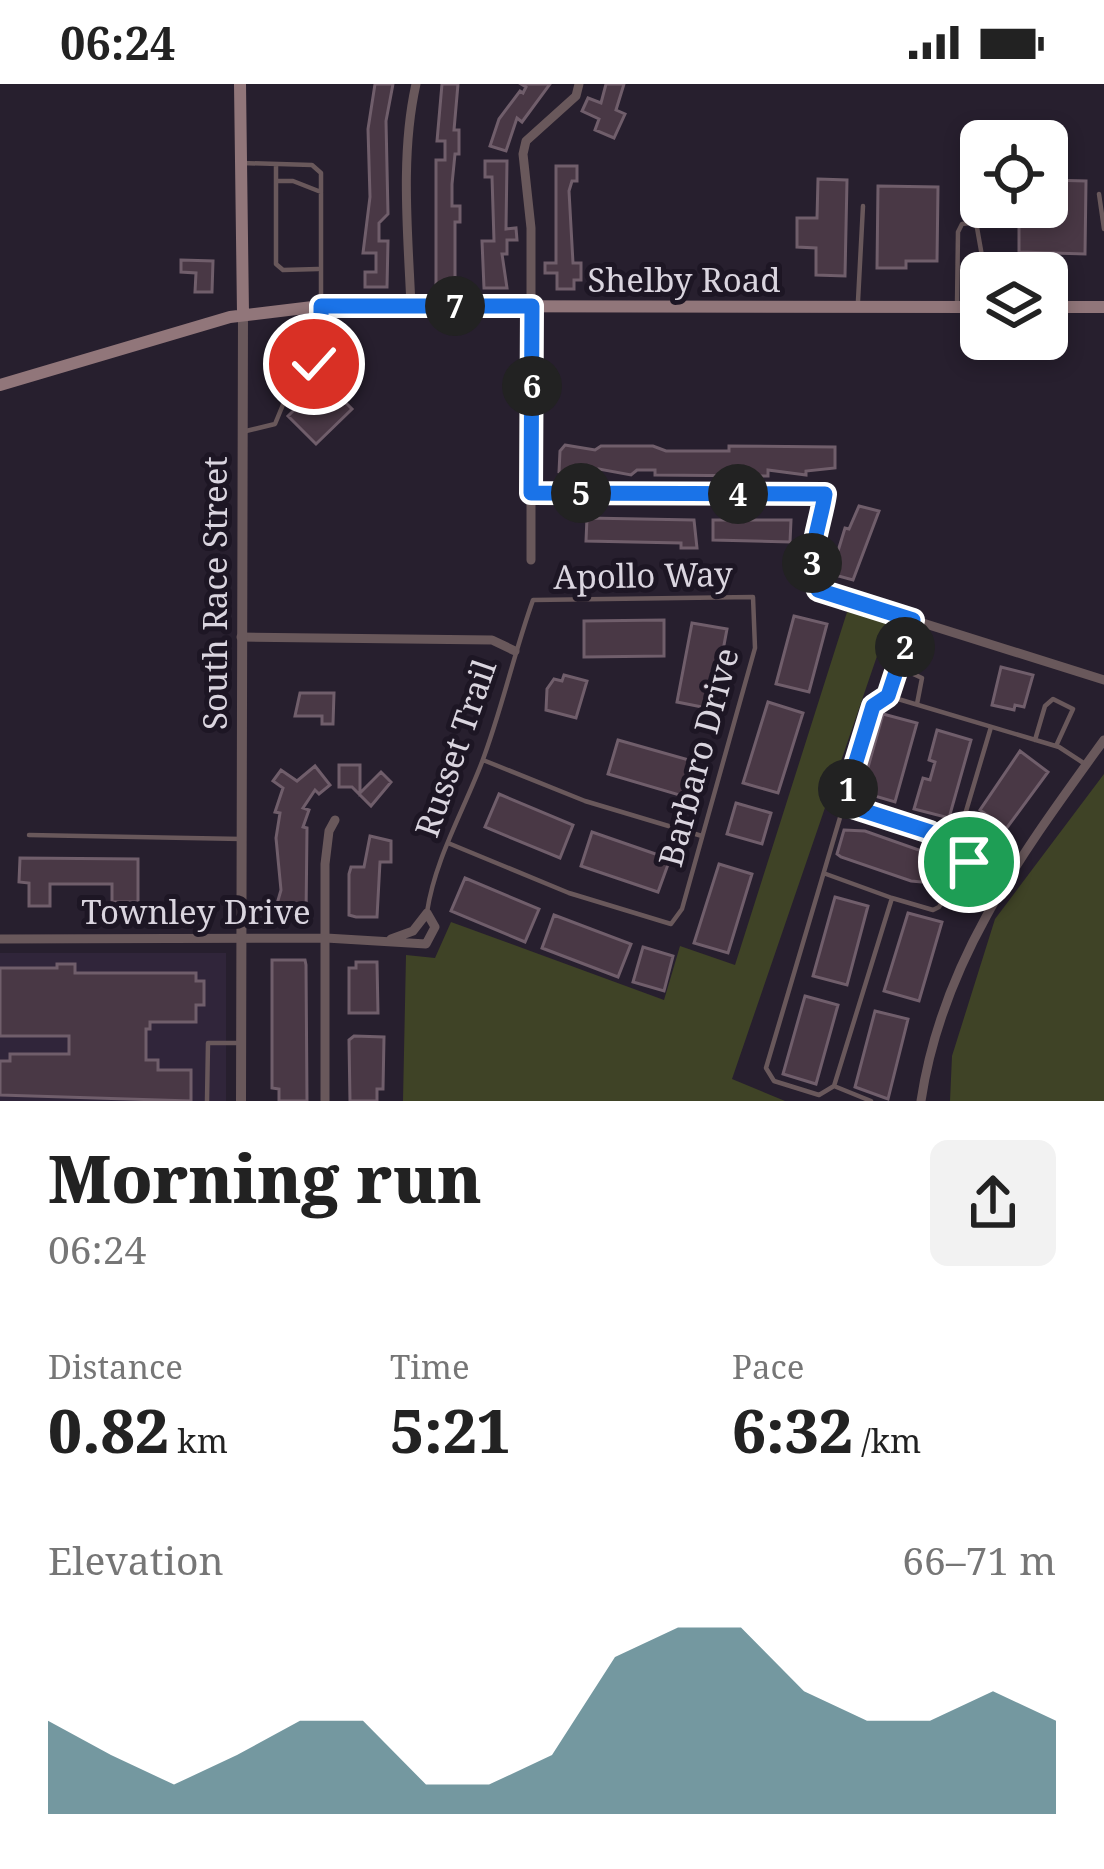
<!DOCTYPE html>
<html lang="en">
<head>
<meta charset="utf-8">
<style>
	:root { --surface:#fff; --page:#f2f2f2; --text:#222; --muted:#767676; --accent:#3a6d79 }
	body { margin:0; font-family:"Noto Serif",serif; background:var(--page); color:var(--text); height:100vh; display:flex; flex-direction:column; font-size:45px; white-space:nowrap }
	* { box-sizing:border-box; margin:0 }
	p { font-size:39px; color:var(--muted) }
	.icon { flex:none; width:66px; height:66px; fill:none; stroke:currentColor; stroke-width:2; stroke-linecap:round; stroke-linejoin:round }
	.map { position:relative; height:1017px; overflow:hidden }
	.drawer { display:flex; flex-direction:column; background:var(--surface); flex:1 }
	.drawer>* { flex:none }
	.tools { position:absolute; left:960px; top:36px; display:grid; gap:24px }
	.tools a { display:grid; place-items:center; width:108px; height:108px; border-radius:18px; background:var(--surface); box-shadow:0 6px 18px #0003; font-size:60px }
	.pin { position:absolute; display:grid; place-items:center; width:102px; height:102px; color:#fff; margin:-51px; border:6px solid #fff; border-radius:50%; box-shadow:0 3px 12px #0007 }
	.km { position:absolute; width:60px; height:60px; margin:-30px; border-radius:50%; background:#222; color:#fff; font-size:33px; line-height:60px; text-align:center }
	.round { display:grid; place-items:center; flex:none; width:126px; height:126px; border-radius:18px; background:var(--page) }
	.overview { display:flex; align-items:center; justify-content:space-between; height:204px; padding:0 48px }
	h1 { font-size:66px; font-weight:800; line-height:90px }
	.stats { display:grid; grid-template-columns:repeat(3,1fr); gap:18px; height:204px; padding:12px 48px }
	.stats div { display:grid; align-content:center }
	.stats b { font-size:60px; font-weight:800 }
	.stats small { font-size:33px; font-weight:400 }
	.stats p { font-size:33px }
	.chart { height:336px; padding:24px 48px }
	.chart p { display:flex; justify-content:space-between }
	.chart svg { width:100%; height:216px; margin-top:12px; fill:var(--accent); opacity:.7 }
	.status { display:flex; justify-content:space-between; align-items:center; height:84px; padding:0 60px; background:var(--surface); direction:ltr }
	.status svg { height:33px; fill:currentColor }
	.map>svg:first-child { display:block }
	.built { fill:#30253a }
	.green { fill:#3f4326 }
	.building { fill:#493845; stroke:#705e6b; stroke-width:3 }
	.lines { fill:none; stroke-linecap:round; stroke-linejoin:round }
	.service { stroke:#69585b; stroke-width:4.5 }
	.minor { stroke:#69585b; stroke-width:9 }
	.tertiary { stroke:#69585b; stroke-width:10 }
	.secondary { stroke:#91767a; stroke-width:12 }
	.route-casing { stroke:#fff; stroke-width:24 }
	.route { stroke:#1a73e8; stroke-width:15 }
	.labels { text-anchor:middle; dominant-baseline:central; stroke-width:10; stroke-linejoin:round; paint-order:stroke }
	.street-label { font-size:33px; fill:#dad5df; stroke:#1d1624 }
</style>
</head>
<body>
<div class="status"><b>06:24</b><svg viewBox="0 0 49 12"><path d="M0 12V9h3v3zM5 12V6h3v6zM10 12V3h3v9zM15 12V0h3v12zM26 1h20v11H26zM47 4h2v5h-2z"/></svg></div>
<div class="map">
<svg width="1104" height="1017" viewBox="0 0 1104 1017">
	<rect width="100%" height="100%" fill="#271f2e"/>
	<!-- built -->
	<path class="built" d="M 0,869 L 226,869 L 226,1017 L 0,1017 Z"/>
	<!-- green -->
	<path class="green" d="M 848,525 L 888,540 L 732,995 L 785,1017 L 403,1017 L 406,871 L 435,874 L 451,838 L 664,916 L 680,862 L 735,881 Z
		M 1104,690 L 1104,1017 L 950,1017 L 952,972 L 995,835 Z"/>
	<!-- building -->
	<path class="building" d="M 375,0 L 393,0 L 386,37 L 388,130 L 379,139 L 379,157 L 388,157 L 387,203 L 365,203 L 365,188 L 376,188 L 376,169 L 363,169 L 370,113 L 368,45 Z
		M 442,0 L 458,0 L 454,46 L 459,46 L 459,70 L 455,70 L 452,100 L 452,122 L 460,122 L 460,138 L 455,138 L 455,204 L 436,204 L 436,76 L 445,76 L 445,57 L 437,57 Z
		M 521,0 L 550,0 L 522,38 L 517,34 L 506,67 L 490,62 L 499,35 L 520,7 L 523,9 L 526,3 Z
		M 606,0 L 624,0 L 616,26 L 625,30 L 614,54 L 595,46 L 599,35 L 582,27 L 588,14 L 601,19 Z
		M 485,77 L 507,77 L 506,145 L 516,144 L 517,156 L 507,156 L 507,170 L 502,170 L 507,204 L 484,204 L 482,157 L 494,157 L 492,93 L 485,93 Z
		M 556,82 L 577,82 L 577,97 L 572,97 L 569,107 L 573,179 L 581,179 L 581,196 L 574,196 L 574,205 L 557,205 L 557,189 L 545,189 L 545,179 L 556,179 Z
		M 818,95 L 847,96 L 845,192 L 816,191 L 816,164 L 797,163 L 797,134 L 817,134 Z
		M 1047,96 L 1086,97 L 1085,170 L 1019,168 L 1019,123 L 1047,123 Z
		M 878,102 L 938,103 L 937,177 L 906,177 L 906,184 L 877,184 Z
		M 181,176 L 213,177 L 212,208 L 195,208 L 196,189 L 181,188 Z
		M 324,297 L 352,325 L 316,360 L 288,332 Z
		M 565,361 L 595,366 L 601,362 L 653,362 L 666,367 L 729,367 L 729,362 L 835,363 L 835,384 L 806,387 L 806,391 L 768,386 L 768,392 L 655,391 L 655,386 L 637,386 L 631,391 L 599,385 L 599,391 L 569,391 L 559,388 L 560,367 Z
		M 859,422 L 879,427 L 853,496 L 831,490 L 845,444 L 849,445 Z
		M 587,434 L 694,436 L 697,464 L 681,464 L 681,459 L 586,457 Z
		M 713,436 L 791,436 L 790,458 L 713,456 Z
		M 794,532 L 827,540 L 809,608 L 776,600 Z
		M 664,536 L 664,572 L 584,573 L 584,537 Z
		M 692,539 L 727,545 L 712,625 L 677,618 Z
		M 1001,583 L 1033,591 L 1024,623 L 1015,621 L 1014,626 L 992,621 Z
		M 564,591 L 587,597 L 576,634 L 546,626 L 547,605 L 554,595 L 562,597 Z
		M 300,609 L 334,609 L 333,640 L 322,640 L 322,632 L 295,632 Z
		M 768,618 L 803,629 L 778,709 L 743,699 Z
		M 883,630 L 917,639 L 895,718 L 861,708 Z
		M 937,646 L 971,656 L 949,734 L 914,725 L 923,694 L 930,696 L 935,678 L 929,676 Z
		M 618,656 L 696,678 L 686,713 L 608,690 Z
		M 1020,667 L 1048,688 L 1006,745 L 980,726 Z
		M 339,681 L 360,681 L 360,709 L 381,688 L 391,698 L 371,722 L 352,703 L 339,703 Z
		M 315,682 L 330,701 L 319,710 L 315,706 L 303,724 L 309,726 L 303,743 L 307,744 L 306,833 L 272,835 L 272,820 L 277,820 L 281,806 L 276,754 L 280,729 L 275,728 L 283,704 L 273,697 L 281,686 L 297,697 Z
		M 499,710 L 573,741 L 560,774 L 485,743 Z
		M 736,719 L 771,729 L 762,760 L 727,750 Z
		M 844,746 L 865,747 L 936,772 L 939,775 L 932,799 L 911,797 L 841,773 L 837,770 Z
		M 592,748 L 670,775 L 658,808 L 581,782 Z
		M 370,752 L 391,757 L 391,778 L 380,778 L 377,833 L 356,833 L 349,831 L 349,790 L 351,783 L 364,783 Z
		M 20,774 L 138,775 L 138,818 L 112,818 L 112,800 L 50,800 L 50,822 L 29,822 L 29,799 L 19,798 Z
		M 719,780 L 752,790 L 728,869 L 694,859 Z
		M 465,794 L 539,825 L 525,858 L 451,827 Z
		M 835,813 L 868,822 L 847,901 L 813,892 Z
		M 908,829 L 942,838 L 919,917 L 884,907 Z
		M 554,831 L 631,860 L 618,893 L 542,864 Z
		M 643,863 L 673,872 L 664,907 L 633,898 Z
		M 272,876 L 305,876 L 306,881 L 307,1017 L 279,1017 L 279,1005 L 272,1004 Z
		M 356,878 L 377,878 L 378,929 L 349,929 L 349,884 L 356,884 Z
		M 57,880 L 75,880 L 75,889 L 196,889 L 196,897 L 204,897 L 204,921 L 196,921 L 196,938 L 150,938 L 150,945 L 146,945 L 146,976 L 158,976 L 158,986 L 191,986 L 191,1017 L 0,1011 L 0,977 L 10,977 L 10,970 L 69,970 L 69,952 L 0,952 L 0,884 L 57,884 Z
		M 805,912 L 838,921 L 816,1000 L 783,990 Z
		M 875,927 L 908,935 L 888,1015 L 855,1003 Z
		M 354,952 L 384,953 L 383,1005 L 377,1005 L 377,1017 L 350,1017 L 349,956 Z"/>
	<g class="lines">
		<!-- service -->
		<path class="service" d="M 241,79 L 312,81 L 321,89 L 321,266 L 287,311 L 275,340 L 246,347
			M 276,80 L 276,180 L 283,186 L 318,185
			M 276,97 L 293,97 L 321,108
			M 1099,110 L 1104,145
			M 985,184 L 1012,189
			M 858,217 L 863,122
			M 957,222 L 958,148 L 962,140 L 976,138 L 985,189
			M 898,583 L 922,594 L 917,620
			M 888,612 L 1059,663 L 1085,680
			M 1035,656 L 1045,622 L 1053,615 L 1073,625 L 1056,662
			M 483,676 L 585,717 L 702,752
			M 843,720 L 930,748 L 967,776
			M 29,751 L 242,755
			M 826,790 L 892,814
			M 427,828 C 435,775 463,728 482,678 C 502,625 514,569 533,516 L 753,513 L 755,564 L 682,825 L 671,840 L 569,809 L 448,759
			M 834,1002 L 892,814 L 933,826 L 939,823 L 977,764 L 978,758 L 964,734 L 991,643
			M 207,1017 L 208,959 L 241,959
			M 871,1017 L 834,1002 L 819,1011 L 774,997 L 766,984 L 873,622 L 888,612 L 912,538"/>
		<!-- minor -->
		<path class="minor" d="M 411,222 C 408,150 400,71 416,0
			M 531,409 L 825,410 L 811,486 L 818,506 L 1104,596
			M 531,476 L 531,144 L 523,70 L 526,57 L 576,12 L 579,0
			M 241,553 L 492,556 L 515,567
			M 0,855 L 326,854 L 426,860 L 435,843 L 427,829 L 413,847 L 391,855
			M 325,1017 L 325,780 L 329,747 L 335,736
			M 921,1017 C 942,876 1023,768 1104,656"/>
		<!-- tertiary -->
		<path class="tertiary" d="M 241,1017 L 243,230"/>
		<!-- secondary -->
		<path class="secondary" d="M 240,0 L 243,230
			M 1047,223 L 1104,223
			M 0,301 L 230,233 L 321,222 L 981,223"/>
	</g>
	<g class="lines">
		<defs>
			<path id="route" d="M 314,280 L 321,266 L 321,222 L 532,222 L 531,409 L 825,410 C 821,439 803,480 818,506 L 913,536 L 888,612 L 873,622 L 843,720 L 930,748 L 969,778"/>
		</defs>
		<!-- route casing -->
		<use href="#route" class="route-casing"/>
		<!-- route -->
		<use href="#route" class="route"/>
	</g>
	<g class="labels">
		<!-- street labels -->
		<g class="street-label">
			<text x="684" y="195">Shelby Road</text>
			<text transform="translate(643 491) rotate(-1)">Apollo Way</text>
			<text transform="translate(214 509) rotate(-90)">South Race Street</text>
			<text transform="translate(455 664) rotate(-71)">Russet Trail</text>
			<text transform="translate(698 673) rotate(-75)">Barbaro Drive</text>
			<text x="196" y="827">Townley Drive</text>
		</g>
	</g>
</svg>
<div class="tools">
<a><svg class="icon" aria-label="locate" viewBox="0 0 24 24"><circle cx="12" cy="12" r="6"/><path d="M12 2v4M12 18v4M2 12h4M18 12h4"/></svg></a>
<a><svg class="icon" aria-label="layers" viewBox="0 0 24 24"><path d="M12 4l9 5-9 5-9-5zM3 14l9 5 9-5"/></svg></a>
</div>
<div class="pin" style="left:969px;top:778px;background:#1e9e55"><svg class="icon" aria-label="arrive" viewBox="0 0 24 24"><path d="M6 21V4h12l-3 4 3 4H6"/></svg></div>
<div class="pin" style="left:314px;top:280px;background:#d93025"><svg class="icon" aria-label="check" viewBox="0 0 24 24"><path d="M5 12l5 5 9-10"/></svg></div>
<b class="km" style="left:848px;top:705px">1</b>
<b class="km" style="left:905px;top:563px">2</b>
<b class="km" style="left:812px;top:479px">3</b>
<b class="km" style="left:738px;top:410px">4</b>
<b class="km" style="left:581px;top:409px">5</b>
<b class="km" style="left:532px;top:302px">6</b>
<b class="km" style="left:455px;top:222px">7</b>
</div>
<section class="drawer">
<div class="overview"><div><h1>Morning run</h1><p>06:24</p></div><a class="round"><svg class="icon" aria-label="share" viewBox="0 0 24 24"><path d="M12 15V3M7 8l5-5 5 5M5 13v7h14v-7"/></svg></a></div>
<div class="stats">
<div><p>Distance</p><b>0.82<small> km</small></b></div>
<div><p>Time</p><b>5:21</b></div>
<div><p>Pace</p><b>6:32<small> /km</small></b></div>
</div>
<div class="chart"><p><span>Elevation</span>66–71 m</p>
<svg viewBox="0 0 160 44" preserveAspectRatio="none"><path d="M0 44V25L10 32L20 38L30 32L40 25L50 25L60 38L70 38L80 32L90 12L100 6L110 6L120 19L130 25L140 25L150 19L160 25V44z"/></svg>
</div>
</section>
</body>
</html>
